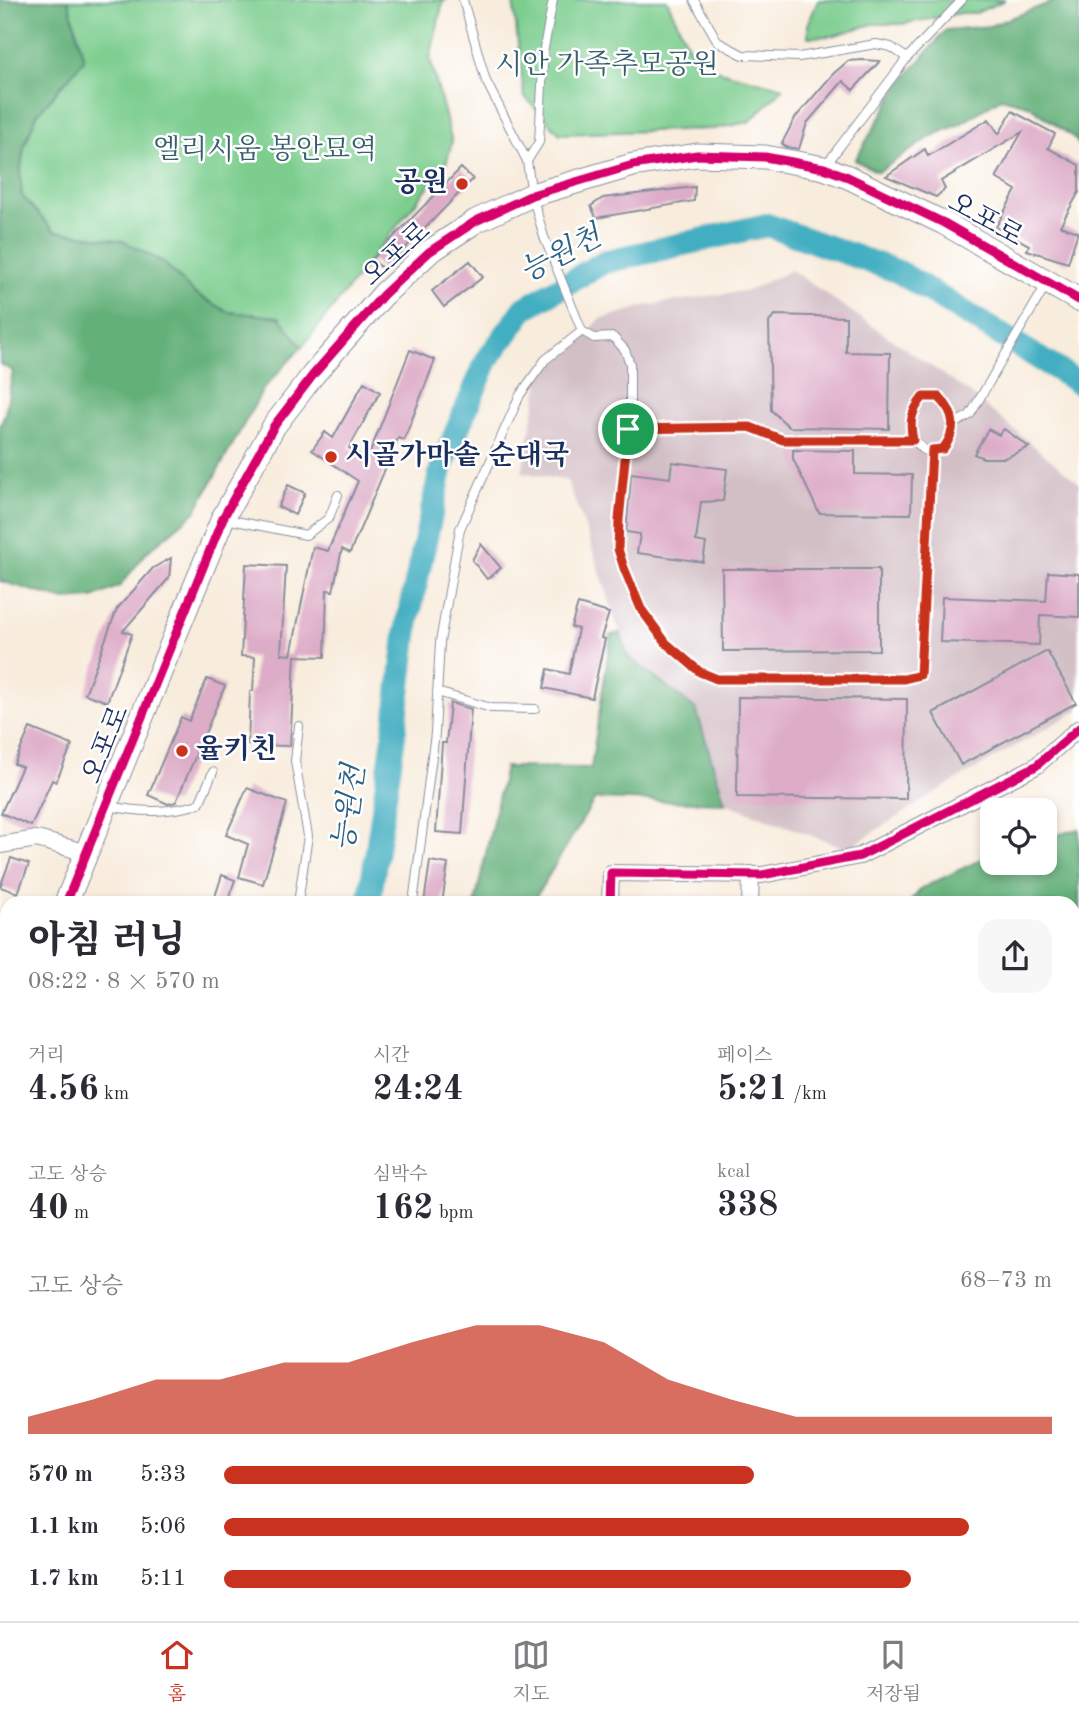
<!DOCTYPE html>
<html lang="ko">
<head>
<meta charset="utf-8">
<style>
	:root { --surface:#fff; --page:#f7f7f7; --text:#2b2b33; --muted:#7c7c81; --line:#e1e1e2; --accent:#c8321e }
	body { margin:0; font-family:"Old Standard TT","Noto Serif KR",serif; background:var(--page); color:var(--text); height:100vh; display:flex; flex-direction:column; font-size:26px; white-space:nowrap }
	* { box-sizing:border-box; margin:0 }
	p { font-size:23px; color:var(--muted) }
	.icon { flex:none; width:38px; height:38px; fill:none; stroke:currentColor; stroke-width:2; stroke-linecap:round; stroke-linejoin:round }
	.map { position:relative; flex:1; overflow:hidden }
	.side { position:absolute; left:0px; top:896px; width:1080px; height:726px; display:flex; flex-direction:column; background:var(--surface); border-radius:21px 21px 0 0; box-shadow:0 4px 10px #0003 }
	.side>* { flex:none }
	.buttons { position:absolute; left:980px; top:798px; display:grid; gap:14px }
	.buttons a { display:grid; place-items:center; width:77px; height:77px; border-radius:14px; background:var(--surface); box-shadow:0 4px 10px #0003; font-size:35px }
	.pin { position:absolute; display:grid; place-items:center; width:60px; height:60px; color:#fff; margin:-30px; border:4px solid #fff; border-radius:50%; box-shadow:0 2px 7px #0007 }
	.round { display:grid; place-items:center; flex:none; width:74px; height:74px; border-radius:21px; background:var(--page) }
	.overview { display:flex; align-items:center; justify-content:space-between; height:119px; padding:0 28px }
	h1 { font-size:38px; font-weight:800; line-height:52px }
	.metrics { display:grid; grid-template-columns:repeat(3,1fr); gap:10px; height:119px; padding:7px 28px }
	.metrics div { display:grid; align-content:center }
	.metrics b { font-size:35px; font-weight:800 }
	.metrics small { font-size:19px; font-weight:400 }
	.metrics p { font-size:19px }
	.chart { height:196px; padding:14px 28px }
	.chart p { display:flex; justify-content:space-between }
	.chart svg { width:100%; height:126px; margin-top:7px; fill:var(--accent); opacity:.7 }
	ul { padding:0 28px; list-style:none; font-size:23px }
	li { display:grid; grid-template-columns:112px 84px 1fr; align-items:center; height:52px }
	li i { height:18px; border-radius:9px; background:var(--accent) }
	.tab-bar { display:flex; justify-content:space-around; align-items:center; height:98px; border-top:2px solid var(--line); background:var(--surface); font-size:19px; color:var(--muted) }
	.tab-bar a { display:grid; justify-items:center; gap:4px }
	.tab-bar .active { color:var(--accent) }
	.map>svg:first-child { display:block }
	.industrial { fill:#d2bec5 }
	.green { fill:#7bcd8e; stroke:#4b7e76; stroke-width:2 }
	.forest { fill:#64b079; stroke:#40706c; stroke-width:2 }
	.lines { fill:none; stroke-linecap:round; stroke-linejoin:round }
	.river { stroke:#42aec1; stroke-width:24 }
	.building { fill:#ddacc7 }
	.lane-casing { stroke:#8a8e9d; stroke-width:10 }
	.street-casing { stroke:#8a8e9d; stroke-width:18 }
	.secondary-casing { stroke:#8a8e9d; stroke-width:25 }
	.highway-casing { stroke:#8a8e9d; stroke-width:32 }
	.lane { stroke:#fff; stroke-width:8 }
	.street { stroke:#fff; stroke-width:16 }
	.secondary { stroke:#fff; stroke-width:23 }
	.highway { stroke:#fff; stroke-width:30 }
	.cycleway-casing { stroke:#fff; stroke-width:13 }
	.cycleway { stroke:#d6006c; stroke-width:9 }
	.route-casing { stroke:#fff; stroke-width:14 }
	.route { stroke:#c8321e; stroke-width:9 }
	.poi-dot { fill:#c8321e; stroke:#fff; stroke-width:2.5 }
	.labels { text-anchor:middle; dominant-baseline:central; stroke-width:5; stroke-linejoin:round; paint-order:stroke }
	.park-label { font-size:28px; fill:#385e6c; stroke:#fff }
	.poi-label { font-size:28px; font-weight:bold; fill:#1b2f5e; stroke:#fff; text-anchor:start }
	.street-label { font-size:28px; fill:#1b2f5e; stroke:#fff }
	.water-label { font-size:30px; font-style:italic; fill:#2b6286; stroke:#fff }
</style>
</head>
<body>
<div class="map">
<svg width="1079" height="1621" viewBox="0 0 1079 1621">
	<rect width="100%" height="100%" fill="#fff"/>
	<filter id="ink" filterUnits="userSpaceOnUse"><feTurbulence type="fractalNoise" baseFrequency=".0143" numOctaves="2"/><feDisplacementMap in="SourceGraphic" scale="14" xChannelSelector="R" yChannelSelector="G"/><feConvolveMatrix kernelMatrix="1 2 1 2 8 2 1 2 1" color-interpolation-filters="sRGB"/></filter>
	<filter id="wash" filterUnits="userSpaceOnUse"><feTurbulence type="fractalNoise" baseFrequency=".00686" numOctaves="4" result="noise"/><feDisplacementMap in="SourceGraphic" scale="28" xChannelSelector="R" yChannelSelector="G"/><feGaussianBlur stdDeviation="1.57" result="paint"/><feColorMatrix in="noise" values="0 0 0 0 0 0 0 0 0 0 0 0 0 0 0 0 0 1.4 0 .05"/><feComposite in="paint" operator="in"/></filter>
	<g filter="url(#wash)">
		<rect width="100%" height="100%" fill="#f8ecdc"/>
		<!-- industrial -->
		<path class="industrial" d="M 791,270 L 967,391 L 1079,483 L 1078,710 L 946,786 L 847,849 L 725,803 L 696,709 L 628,657 L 584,524 L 567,481 L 522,472 L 541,375 L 578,345 L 600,319 L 649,305 L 750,290 Z"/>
		<!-- green -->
		<path class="green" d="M 68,0 L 447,0 L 443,1 L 430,59 L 452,142 L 446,164 L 302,347 L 279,317 L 228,312 L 194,293 L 163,262 L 123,241 L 54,231 L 22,196 L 20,175 L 24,147 L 37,114 L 84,60 Z
			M 513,0 L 667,0 L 697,65 L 784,88 L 749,122 L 713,129 L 560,134 L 524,96 Z
			M 818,0 L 1005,0 L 976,13 L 961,13 L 902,24 L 873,24 L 832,36 L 808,37 L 808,24 Z"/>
		<!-- forest -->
		<path class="forest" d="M 0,0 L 68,0 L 84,60 L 37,114 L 24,147 L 20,174 L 22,196 L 54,231 L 123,241 L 163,262 L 194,293 L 228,312 L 279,317 L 302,347 L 264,388 L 195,512 L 148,551 L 120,586 L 93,598 L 65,600 L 0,581 L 0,425 L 5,414 L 13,371 L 0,364 Z
			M 1057,0 L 1079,0 L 1079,145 L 1074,138 L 1028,105 L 1001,98 L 960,124 L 932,136 L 878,172 L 855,160 L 900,84 L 946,30 L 990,26 Z
			M 620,633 L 628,657 L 696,709 L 725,803 L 595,799 L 532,903 L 475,903 L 505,767 L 591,768 L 611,635 Z
			M 1079,829 L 1079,909 L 1073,913 L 1073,903 L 909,903 L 922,888 L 992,854 L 992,863 L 1045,863 L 1045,838 Z
			M 1079,1096 L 1079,1621 L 893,1621 L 888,1615 L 1073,1615 L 1073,1100 Z
			M 319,1615 L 759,1615 L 764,1621 L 314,1621 Z"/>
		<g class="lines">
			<!-- river -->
			<path class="river" d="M 369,903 L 393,743 L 408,619 L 442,465 L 487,360 L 525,308 L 604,262 L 767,225 L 899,272 L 1079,383
				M 0,1261 L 7,1257"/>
		</g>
		<g id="blocks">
			<!-- building -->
			<path class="building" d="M 863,60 L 880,61 L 853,90 L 843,81 L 807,123 L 799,149 L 786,147 L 782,143 L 795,118 L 833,74 L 848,61 Z
				M 1012,111 L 1055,134 L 1048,148 L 1079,165 L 1079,192 L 1060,226 L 1078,232 L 1068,263 L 1027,250 L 1029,245 L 996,227 L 1016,190 L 996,178 L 1022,132 L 941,181 L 945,189 L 936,197 L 886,176 L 925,149 L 928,156 L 989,119 L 999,134 Z
				M 461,168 L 473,179 L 384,270 L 372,259 Z
				M 695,187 L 694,201 L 596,218 L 591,206 L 603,198 Z
				M 470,261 L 483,277 L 444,307 L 432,291 Z
				M 775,315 L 846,317 L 846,352 L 890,353 L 889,429 L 789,427 L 771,410 L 769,322 Z
				M 410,350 L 435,360 L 404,440 L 398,438 L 350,553 L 342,549 L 333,591 L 327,590 L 325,657 L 295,656 L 290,746 L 248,745 L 250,691 L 253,691 L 255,657 L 241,656 L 246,564 L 286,566 L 281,654 L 291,655 L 313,547 L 328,551 L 358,481 L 312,450 L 325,432 L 333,438 L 364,382 L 380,392 L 349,448 L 367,460 Z
				M 988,429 L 999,435 L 1004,429 L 1029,447 L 1005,458 L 983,458 L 974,454 Z
				M 793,450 L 855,451 L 855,474 L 912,475 L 911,514 L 819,513 L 793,459 Z
				M 672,462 L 727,469 L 723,501 L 701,502 L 696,541 L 706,543 L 703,562 L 637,553 L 640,534 L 626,532 L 631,473 L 670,478 Z
				M 288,485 L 305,493 L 295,515 L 278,507 Z
				M 481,544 L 501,568 L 487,579 L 472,560 Z
				M 171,558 L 169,578 L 123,631 L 132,634 L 107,702 L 85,694 L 117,609 L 153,568 Z
				M 722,569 L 879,569 L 879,650 L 723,651 Z
				M 1048,572 L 1079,574 L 1079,617 L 1040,615 L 1039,645 L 940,642 L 942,597 L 1046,601 Z
				M 578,604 L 609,613 L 601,638 L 605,639 L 592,698 L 544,688 L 548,669 L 569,674 L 578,629 L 571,627 Z
				M 1047,651 L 1076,703 L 961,765 L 933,713 Z
				M 207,679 L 225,686 L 176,802 L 168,804 L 148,795 L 181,717 L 189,721 Z
				M 738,697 L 907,699 L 906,799 L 737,797 Z
				M 450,703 L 471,709 L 462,834 L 436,832 L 442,743 L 446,743 Z
				M 30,728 L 72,745 L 56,782 L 52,780 L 31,826 L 1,813 L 22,767 L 14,764 Z
				M 247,788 L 287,803 L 263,884 L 239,877 L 248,844 L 226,835 Z
				M 11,858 L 29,864 L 18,893 L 0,887 Z
				M 430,861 L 448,864 L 442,903 L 424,903 Z
				M 222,875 L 235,880 L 227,903 L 213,903 Z"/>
		</g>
	</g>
	<g filter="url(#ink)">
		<use href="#blocks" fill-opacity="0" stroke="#8a8e9d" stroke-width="2"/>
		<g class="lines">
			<defs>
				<path id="lane" d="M 463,0 L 486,81 L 527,161 L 532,195 L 544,237 L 582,331 L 594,338 L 613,337 L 625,350 L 630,364 L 630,413 L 618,549 C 633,602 663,658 717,679 L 904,679 L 920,675 L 932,450
					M 694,0 L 718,42 L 743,55 L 799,57 L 876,44 L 891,47 L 907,58 L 825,166
					M 907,58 L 962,0
					M 527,161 L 539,142 L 544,48 L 553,0
					M 923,397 L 939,397 C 955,414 957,429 943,449 L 924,450 C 904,433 907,417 923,397 Z
					M 952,425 L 970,415 L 1046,285
					M 628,429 L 749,427 L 783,440 L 913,440
					M 226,519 L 306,535 L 329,518 L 338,495
					M 437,692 L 491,708 L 535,709
					M 110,806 C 142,813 167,813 199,804 L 213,772
					M 298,903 L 308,836 L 295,761 L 299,726
					M 413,903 L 435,733 L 440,642 L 460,529 L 520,395 L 545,360 L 582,331
					M 0,1533 L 7,1535"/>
				<path id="street" d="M 0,845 L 37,839 L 87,853
					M 610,903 L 611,873 L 762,875 L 860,856 L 1036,766 L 1079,728
					M 750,903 L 751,874
					M 1073,1086 L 1079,1083
					M 0,1456 L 7,1452
					M 0,1524 L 7,1512"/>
				<path id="secondary" d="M 66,903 L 223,518 L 274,426 L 313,375 L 383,295 L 429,252 L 476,221 L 532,195 L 633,165 L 697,155 L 765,157 L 824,168 L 848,177 L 944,223 L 1079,300
					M 0,1031 C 9,1009 0,985 7,963"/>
				<path id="highway" d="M 0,963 L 6,964
					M 0,1037 L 7,1039
					M 0,1061 L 7,1063
					M 0,1140 L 7,1141
					M 831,1615 L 836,1621
					M 860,1615 L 865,1621"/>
			</defs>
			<!-- lane casing -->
			<use href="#lane" class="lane-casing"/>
			<!-- street casing -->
			<use href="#street" class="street-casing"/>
			<!-- secondary casing -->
			<use href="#secondary" class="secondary-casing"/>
			<!-- highway casing -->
			<use href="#highway" class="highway-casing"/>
			<!-- lane -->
			<use href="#lane" class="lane"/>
			<!-- street -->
			<use href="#street" class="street"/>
			<!-- secondary -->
			<use href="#secondary" class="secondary"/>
			<!-- highway -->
			<use href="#highway" class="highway"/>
			<defs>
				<path id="cycleway" d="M 66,903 L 223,518 L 274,426 L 313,375 L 383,295 L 429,252 L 476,221 L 532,195 L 633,165 L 697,155 L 765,157 L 824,168 L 848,177 L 944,223 L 1079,300
					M 610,903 L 611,873 L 762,875 L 860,856 L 1036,766 L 1079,728"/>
			</defs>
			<!-- cycleway casing -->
			<use href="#cycleway" class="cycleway-casing"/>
			<!-- cycleway -->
			<use href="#cycleway" class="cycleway"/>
		</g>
	</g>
	<g class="lines" filter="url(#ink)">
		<defs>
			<path id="route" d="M 923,397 L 939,397 C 956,414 957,430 943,449 L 932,450 L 920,675 L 904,679 L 717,679 L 700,672 L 666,643 L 641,609 L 624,568 L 618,549 L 619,520 L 628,429 L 750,427 L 783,440 L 913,440 C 909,422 911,412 923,397 Z"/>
		</defs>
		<!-- route casing -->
		<use href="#route" class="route-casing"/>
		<!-- route -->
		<use href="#route" class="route"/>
	</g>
	<!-- markers -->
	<g class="poi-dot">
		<circle cx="462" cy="184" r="7"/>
		<circle cx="331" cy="457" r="7"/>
		<circle cx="182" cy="751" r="7"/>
	</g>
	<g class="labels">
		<!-- park labels -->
		<g class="park-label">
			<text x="607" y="66">시안 가족추모공원</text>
			<text x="265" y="151">엘리시움 봉안묘역</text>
		</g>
		<!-- poi labels -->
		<g class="poi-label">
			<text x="448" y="184" text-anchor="end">공원</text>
			<text x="345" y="457">시골가마솥 순대국</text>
			<text x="196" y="751">율키친</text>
		</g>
		<!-- street labels -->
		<g class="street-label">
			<text transform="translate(985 221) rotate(29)">오포로</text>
			<text transform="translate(397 255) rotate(-42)">오포로</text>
			<text transform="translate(107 745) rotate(-68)">오포로</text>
		</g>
		<!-- water labels -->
		<g class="water-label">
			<text transform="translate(561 255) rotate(-27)">능원천</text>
			<text transform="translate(350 808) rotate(-82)">능원천</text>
		</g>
	</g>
</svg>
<div class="buttons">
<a><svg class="icon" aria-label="locate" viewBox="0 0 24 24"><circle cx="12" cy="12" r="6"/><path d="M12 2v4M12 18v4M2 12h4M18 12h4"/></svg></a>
</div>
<div class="pin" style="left:628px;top:429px;background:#1e9e55"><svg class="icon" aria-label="arrive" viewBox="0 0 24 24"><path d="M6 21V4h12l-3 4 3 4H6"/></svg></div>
<section class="side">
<div class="overview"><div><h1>아침 러닝</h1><p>08:22 · 8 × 570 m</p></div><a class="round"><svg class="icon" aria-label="share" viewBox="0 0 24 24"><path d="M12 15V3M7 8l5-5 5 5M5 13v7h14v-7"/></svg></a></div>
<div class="metrics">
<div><p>거리</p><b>4.56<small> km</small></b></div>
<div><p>시간</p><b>24:24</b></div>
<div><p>페이스</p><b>5:21<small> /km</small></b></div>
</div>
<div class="metrics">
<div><p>고도 상승</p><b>40<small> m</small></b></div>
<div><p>심박수</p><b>162<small> bpm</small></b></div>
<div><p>kcal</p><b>338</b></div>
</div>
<div class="chart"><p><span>고도 상승</span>68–73 m</p>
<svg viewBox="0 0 160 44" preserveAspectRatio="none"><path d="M0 44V38L10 32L20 25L30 25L40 19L50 19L60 12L70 6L80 6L90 12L100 25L110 32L120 38L130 38L140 38L150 38L160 38V44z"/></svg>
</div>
<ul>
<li><b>570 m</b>5:33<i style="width:64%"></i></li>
<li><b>1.1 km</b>5:06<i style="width:90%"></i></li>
<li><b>1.7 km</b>5:11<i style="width:83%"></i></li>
</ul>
</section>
</div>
<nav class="tab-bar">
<a class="active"><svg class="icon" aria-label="home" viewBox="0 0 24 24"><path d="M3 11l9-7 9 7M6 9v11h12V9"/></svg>홈</a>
<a><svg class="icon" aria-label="map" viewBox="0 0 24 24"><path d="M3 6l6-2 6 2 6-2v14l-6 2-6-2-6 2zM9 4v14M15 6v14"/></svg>지도</a>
<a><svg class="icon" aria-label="saved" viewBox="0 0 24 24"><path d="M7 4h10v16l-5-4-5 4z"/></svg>저장됨</a>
</nav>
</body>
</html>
